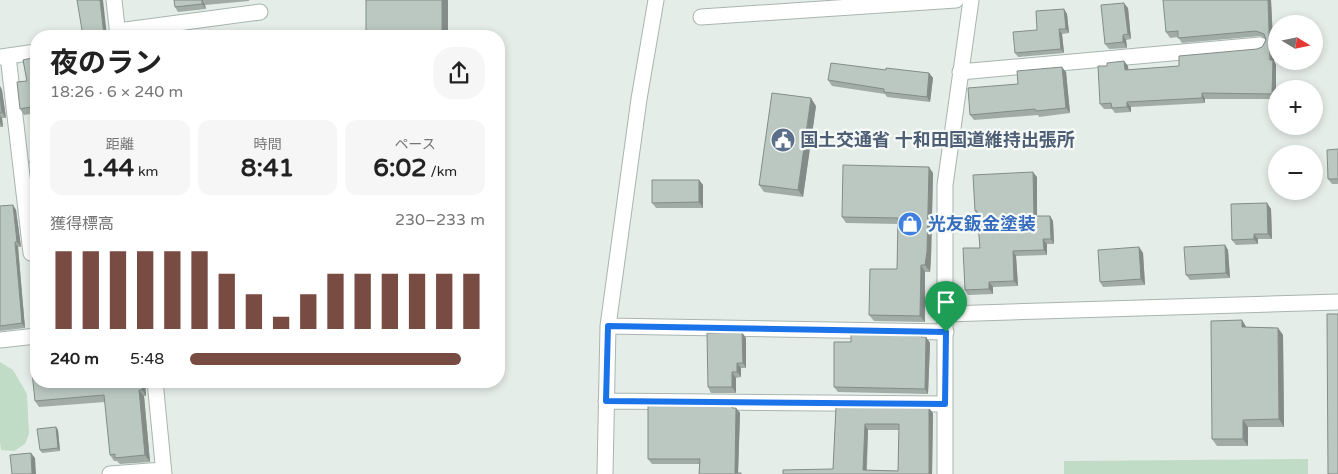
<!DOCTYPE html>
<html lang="ja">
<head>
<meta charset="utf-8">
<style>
	:root { --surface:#fff; --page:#f6f6f6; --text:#222; --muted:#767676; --accent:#794c43 }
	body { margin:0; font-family:"Varela Round","Noto Sans JP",sans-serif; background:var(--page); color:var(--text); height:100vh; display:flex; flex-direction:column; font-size:19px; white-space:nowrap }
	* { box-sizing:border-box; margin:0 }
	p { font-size:16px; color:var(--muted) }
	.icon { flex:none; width:28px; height:28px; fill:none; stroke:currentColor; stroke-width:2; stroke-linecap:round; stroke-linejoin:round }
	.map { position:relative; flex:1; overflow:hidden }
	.panel { position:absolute; left:30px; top:30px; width:475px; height:358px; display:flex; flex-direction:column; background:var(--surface); border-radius:20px; box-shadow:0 2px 8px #0003 }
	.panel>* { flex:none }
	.needle { width:32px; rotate:100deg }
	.fabs { position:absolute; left:1268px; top:15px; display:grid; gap:10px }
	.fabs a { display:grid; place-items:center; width:55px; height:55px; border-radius:50%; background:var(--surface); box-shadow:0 2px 8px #0003; font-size:25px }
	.pin { position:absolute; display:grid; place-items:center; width:42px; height:42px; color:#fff; margin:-51px -21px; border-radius:50% 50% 50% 0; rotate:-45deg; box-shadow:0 0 5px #0007 }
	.pin .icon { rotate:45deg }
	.round { display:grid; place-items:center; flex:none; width:52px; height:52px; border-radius:20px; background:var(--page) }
	.headline { display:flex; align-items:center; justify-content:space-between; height:85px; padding:0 20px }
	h1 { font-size:28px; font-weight:700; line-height:38px }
	.stats { display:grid; grid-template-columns:repeat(3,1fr); gap:8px; height:85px; padding:5px 20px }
	.stats div { display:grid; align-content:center; border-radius:12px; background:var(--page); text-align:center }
	.stats b { font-size:25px; font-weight:700 }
	.stats small { font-size:14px; font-weight:400 }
	.stats p { font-size:14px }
	.chart { height:140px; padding:10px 20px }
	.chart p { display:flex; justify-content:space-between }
	.chart svg { width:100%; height:90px; margin-top:5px; stroke:var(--accent); stroke-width:6 }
	ul { padding:0 20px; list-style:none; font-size:16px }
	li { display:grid; grid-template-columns:80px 60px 1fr; align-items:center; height:38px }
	li i { height:12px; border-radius:6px; background:var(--accent) }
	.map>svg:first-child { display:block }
	.green { fill:#c1dcc6 }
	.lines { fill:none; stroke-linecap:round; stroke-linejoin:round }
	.minor-casing { stroke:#a8b5af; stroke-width:17 }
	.minor { stroke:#fff; stroke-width:15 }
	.wall { fill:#a1aca7; fill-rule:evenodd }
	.shaded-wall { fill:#838c88 }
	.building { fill:#bbc8c2; stroke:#838c88; fill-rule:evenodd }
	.route-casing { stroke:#fff; stroke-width:10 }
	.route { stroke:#1a73e8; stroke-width:6 }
	.labels { text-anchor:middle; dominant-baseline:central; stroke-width:4.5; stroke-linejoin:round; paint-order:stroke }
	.service-label { font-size:18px; font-weight:bold; fill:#4e5e75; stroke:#f6faf7; text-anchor:start }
	.shop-label { font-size:18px; font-weight:bold; fill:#366cbe; stroke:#f6faf7; text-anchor:start }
</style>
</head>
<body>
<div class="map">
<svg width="1338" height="474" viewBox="0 0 1338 474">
	<rect width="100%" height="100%" fill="#e5ede9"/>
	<!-- green -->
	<path class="green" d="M 0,362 L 13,370 L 27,394 L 29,434 L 25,444 L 14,451 L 1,450 L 0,443 Z
		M 1308,459 L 1308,474 L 1064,474 L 1064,461 Z"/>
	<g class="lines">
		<defs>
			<path id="minor" d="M 114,0 L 118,36
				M 701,17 L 956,0
				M 118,31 L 260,12
				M 8,56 L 31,253
				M 0,57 L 36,52
				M 960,72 L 1260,45
				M 946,314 L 1338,302
				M 608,326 L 946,332
				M 0,340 L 36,336
				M 155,381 L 164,474
				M 606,401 L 945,404
				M 110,474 L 163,470
				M 605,474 L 608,326 L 639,99 L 656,0
				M 945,474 L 945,185 L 971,0"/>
		</defs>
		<!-- minor casing -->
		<use href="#minor" class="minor-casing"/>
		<!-- minor -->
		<use href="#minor" class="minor"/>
	</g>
	<!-- wall -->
	<path class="wall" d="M 174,0 L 249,0 L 249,1 L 205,5 L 206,9 L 178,12 L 175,7 Z
		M 1271,0 L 1274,61 L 1276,65 L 1276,99 L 1205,99 L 1205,103 L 1131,107 L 1131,112 L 1115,113 L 1112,109 L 1104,109 L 1100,104 L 1107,66 L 1124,61 L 1128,66 L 1128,70 L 1179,66 L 1257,49 L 1262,47 L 1266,40 L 1265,38 L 1260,36 L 1182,43 L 1178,37 L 1170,38 L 1166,32 Z
		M 1128,8 L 1131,39 L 1126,40 L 1127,48 L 1109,49 L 1105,44 Z
		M 1064,9 L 1067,14 L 1069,33 L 1062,34 L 1064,53 L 1018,57 L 1015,53 L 1037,30 Z
		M 36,57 L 36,113 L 24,115 L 20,109 L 27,81 Z
		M 886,70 L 929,73 L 933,78 L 930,102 L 887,97 L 885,94 L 832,86 L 828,80 Z
		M 1066,72 L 1070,113 L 1039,117 L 1038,115 L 974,120 L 970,115 L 1018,84 Z
		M 0,86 L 2,90 L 6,118 L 2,118 L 3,127 L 0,127 Z
		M 816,106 L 803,197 L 764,192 L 759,185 Z
		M 1338,149 L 1338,184 L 1332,184 L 1328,179 Z
		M 933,173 L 931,258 L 930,272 L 925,272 L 925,322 L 874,321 L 869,315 L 897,269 L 898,224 L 846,223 L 842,217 Z
		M 1037,177 L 1037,216 L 1050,216 L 1053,221 L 1054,244 L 1047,244 L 1047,255 L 1016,256 L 1018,286 L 993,287 L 993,294 L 968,295 L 965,290 L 980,248 L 977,215 L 975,211 Z
		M 699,180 L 703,185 L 703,208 L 656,208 L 652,203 Z
		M 1267,203 L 1271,209 L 1272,239 L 1258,239 L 1258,244 L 1236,245 L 1232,240 Z
		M 13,205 L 16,210 L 21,247 L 18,247 L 25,328 L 0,331 L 0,206 Z
		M 1225,245 L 1228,250 L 1230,278 L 1190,280 L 1186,275 Z
		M 1139,247 L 1143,253 L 1145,285 L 1103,287 L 1100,282 Z
		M 1247,327 L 1278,328 L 1283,335 L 1284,427 L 1248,427 L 1248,446 L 1217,446 L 1212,439 Z
		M 921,336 L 922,337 L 926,337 L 930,343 L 928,394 L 838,392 L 834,387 L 851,342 Z
		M 746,338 L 746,368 L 741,368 L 741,377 L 736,378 L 736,393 L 711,393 L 708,387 Z
		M 145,381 L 146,396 L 144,396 L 150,462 L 120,464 L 117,461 L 114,461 L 110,455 L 105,402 L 39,407 L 35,401 Z
		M 836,407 L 933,413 L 932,474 L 833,469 ZM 868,430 L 899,430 L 898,471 L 867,470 Z
		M 733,408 L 736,408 L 740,413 L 738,473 L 741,473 L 742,474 L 699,474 L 700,464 L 652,464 L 648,459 Z
		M 56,427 L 58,430 L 60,451 L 42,453 L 40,450 Z"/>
	<!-- shaded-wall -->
	<path class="shaded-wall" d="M 100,0 L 103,0 L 107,36 L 104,36 Z
		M 202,0 L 205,5 L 206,9 L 202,4 Z
		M 442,0 L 448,0 L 448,36 L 442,36 Z
		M 1268,0 L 1271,0 L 1274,61 L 1276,65 L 1276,99 L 1272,94 Z
		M 1124,3 L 1128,8 L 1131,39 L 1128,34 Z
		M 1064,9 L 1067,14 L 1069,33 L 1066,29 Z
		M 1059,29 L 1062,34 L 1064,53 L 1061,49 Z
		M 1123,35 L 1126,40 L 1127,48 L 1123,42 Z
		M 1124,61 L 1128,66 L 1129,75 L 1125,70 Z
		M 1062,67 L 1066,72 L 1070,113 L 1066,108 Z
		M 929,73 L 933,78 L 930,102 L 927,97 Z
		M 0,86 L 2,90 L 6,118 L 2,112 L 0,95 Z
		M 1202,93 L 1205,99 L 1205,103 L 1202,98 Z
		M 811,98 L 816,106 L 803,197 L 798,190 Z
		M 1127,102 L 1131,107 L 1131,112 L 1127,107 Z
		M 0,116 L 2,118 L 3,127 L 0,123 Z
		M 929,167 L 933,173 L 931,258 L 930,272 L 925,265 Z
		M 1033,172 L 1037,177 L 1037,221 L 1034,216 Z
		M 699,180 L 703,185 L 703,208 L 699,202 Z
		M 1267,203 L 1271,209 L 1272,239 L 1268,234 Z
		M 13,205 L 16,210 L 21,247 L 17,242 Z
		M 1050,216 L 1053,221 L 1054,244 L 1051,239 Z
		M 1254,234 L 1258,239 L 1258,244 L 1254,239 Z
		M 1043,239 L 1047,244 L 1047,255 L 1044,250 Z
		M 15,242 L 18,247 L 25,328 L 22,323 Z
		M 1225,245 L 1228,250 L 1230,278 L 1226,273 Z
		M 1139,247 L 1143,253 L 1145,285 L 1141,279 Z
		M 1013,251 L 1016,256 L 1018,286 L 1014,281 Z
		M 921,265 L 925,272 L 925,322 L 920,316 Z
		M 989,282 L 993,287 L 993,294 L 989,289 Z
		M 1242,320 L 1247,328 L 1242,327 Z
		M 1278,328 L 1283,335 L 1284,427 L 1279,419 Z
		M 742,332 L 746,338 L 746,368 L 743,363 Z
		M 926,337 L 930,343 L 928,394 L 925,389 Z
		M 737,363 L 741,368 L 741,377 L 737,372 Z
		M 732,372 L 736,378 L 736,393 L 732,387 Z
		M 142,381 L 145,381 L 146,396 L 142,390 Z
		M 139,390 L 144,396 L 150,462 L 145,455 Z
		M 732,406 L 736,411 L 736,408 L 740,413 L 738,474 L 735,473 Z
		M 929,408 L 933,413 L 932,474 L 929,474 Z
		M 1243,420 L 1248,427 L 1248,446 L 1243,439 Z
		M 865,424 L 868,430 L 866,474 L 863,470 Z
		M 56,427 L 58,430 L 60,451 L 58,448 Z
		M 31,453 L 35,458 L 36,474 L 32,474 Z"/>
	<!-- building -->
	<path class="building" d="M 77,0 L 100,0 L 104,36 L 83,36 Z
		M 174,0 L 203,0 L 202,0 L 202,4 L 175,7 Z
		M 366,0 L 442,0 L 442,36 L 366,36 Z
		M 1163,0 L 1268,0 L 1270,60 L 1273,60 L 1272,94 L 1202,93 L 1202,98 L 1127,102 L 1127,107 L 1112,108 L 1111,103 L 1100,104 L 1098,66 L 1107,66 L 1107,63 L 1124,61 L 1125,70 L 1179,66 L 1179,56 L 1257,49 L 1262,47 L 1266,40 L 1264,34 L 1256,31 L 1178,38 L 1178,31 L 1166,32 Z
		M 1124,3 L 1128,34 L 1123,35 L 1123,42 L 1105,44 L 1101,5 Z
		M 1064,9 L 1066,29 L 1059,29 L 1061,49 L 1015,53 L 1013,32 L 1037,30 L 1036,11 Z
		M 36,57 L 36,106 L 20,109 L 17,82 L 27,81 L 23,60 Z
		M 831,63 L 886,70 L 886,68 L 929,73 L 927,97 L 884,92 L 884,89 L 828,80 Z
		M 1062,67 L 1066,108 L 1036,111 L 1035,109 L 970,115 L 968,88 L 1018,84 L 1017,71 Z
		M 772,93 L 811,98 L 798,190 L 759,185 Z
		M 0,95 L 2,112 L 0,113 Z
		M 1338,149 L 1338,179 L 1328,179 L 1327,150 Z
		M 36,160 L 36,190 L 34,190 L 30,161 Z
		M 843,165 L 929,167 L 927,252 L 925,265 L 921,265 L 920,316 L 869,315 L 870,269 L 897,269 L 898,218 L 842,217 Z
		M 1033,172 L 1034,216 L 1050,216 L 1051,239 L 1043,239 L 1044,250 L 1013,251 L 1014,281 L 989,282 L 989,289 L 965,290 L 963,248 L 980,248 L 977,211 L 975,211 L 973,175 Z
		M 652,180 L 699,180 L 699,202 L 652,203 Z
		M 1267,203 L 1268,234 L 1254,234 L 1254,239 L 1232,240 L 1231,204 Z
		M 13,205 L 17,242 L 15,242 L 22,323 L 0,326 L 0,206 Z
		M 1225,245 L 1226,273 L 1186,275 L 1184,247 Z
		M 1139,247 L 1141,279 L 1100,282 L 1098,250 Z
		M 1327,314 L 1338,314 L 1338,474 L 1328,474 Z
		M 1242,320 L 1242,327 L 1278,328 L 1279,419 L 1243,420 L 1243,439 L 1212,439 L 1211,321 Z
		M 742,332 L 743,363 L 737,363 L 737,372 L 732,372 L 732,387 L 708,387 L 707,333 Z
		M 851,334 L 921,336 L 921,337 L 926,337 L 925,389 L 834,387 L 834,342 L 851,342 Z
		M 32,372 L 36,372 L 36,381 L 142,381 L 142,390 L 139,390 L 145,455 L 115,458 L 115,454 L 110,455 L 104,395 L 35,401 Z
		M 648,405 L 732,406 L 732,408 L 736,408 L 735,473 L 741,473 L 741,474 L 699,474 L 700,459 L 648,459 Z
		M 836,407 L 929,408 L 929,474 L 783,474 L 783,470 L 833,469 ZM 865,424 L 899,424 L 898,471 L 863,470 Z
		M 56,427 L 58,448 L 40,450 L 37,429 Z
		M 31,453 L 32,474 L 12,474 L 10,455 Z"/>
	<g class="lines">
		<defs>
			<path id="route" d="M 608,326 L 946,332 L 945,404 L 606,401 Z"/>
		</defs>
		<!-- route casing -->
		<use href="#route" class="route-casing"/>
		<!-- route -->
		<use href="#route" class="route"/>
	</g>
	<!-- icons -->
	<defs>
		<symbol id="civic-disc" viewBox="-11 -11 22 22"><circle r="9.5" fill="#5c6f8a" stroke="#f6faf7"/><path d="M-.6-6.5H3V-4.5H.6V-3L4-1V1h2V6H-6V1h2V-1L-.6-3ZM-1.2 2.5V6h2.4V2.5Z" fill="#fff"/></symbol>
		<symbol id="shop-disc" viewBox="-11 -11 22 22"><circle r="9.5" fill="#3f7fe0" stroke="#f6faf7"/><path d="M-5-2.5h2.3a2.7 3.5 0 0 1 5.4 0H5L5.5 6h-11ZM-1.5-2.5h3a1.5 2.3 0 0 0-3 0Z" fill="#fff"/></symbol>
	</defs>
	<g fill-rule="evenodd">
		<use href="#civic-disc" x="769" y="126" width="28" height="28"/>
		<use href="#shop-disc" x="896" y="210" width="28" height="28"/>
	</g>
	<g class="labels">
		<!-- service labels -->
		<g class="service-label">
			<text x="800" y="140">国土交通省 十和田国道維持出張所</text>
		</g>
		<!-- shop labels -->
		<g class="shop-label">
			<text x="928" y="224">光友鈑金塗装</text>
		</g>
	</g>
</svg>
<div class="fabs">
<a><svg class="needle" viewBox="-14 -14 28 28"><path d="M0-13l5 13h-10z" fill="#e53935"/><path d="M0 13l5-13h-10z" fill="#767676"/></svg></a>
<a>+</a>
<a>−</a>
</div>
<div class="pin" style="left:946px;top:332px;background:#1e9e55"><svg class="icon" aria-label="arrive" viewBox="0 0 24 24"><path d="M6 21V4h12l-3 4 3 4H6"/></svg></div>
<section class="panel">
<div class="headline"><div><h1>夜のラン</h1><p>18:26 · 6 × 240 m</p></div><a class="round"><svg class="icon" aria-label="share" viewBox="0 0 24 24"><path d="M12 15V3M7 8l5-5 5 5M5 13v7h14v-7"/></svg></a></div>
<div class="stats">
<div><p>距離</p><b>1.44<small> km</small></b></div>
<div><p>時間</p><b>8:41</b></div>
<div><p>ペース</p><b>6:02<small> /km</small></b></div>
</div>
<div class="chart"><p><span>獲得標高</span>230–233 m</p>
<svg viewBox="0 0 160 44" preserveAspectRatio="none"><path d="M5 44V6M15 44V6M25 44V6M35 44V6M45 44V6M55 44V6M65 44V17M75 44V27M85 44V38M95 44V27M105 44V17M115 44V17M125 44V17M135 44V17M145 44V17M155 44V17"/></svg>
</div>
<ul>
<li><b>240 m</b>5:48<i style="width:92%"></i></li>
</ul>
</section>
</div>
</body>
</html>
